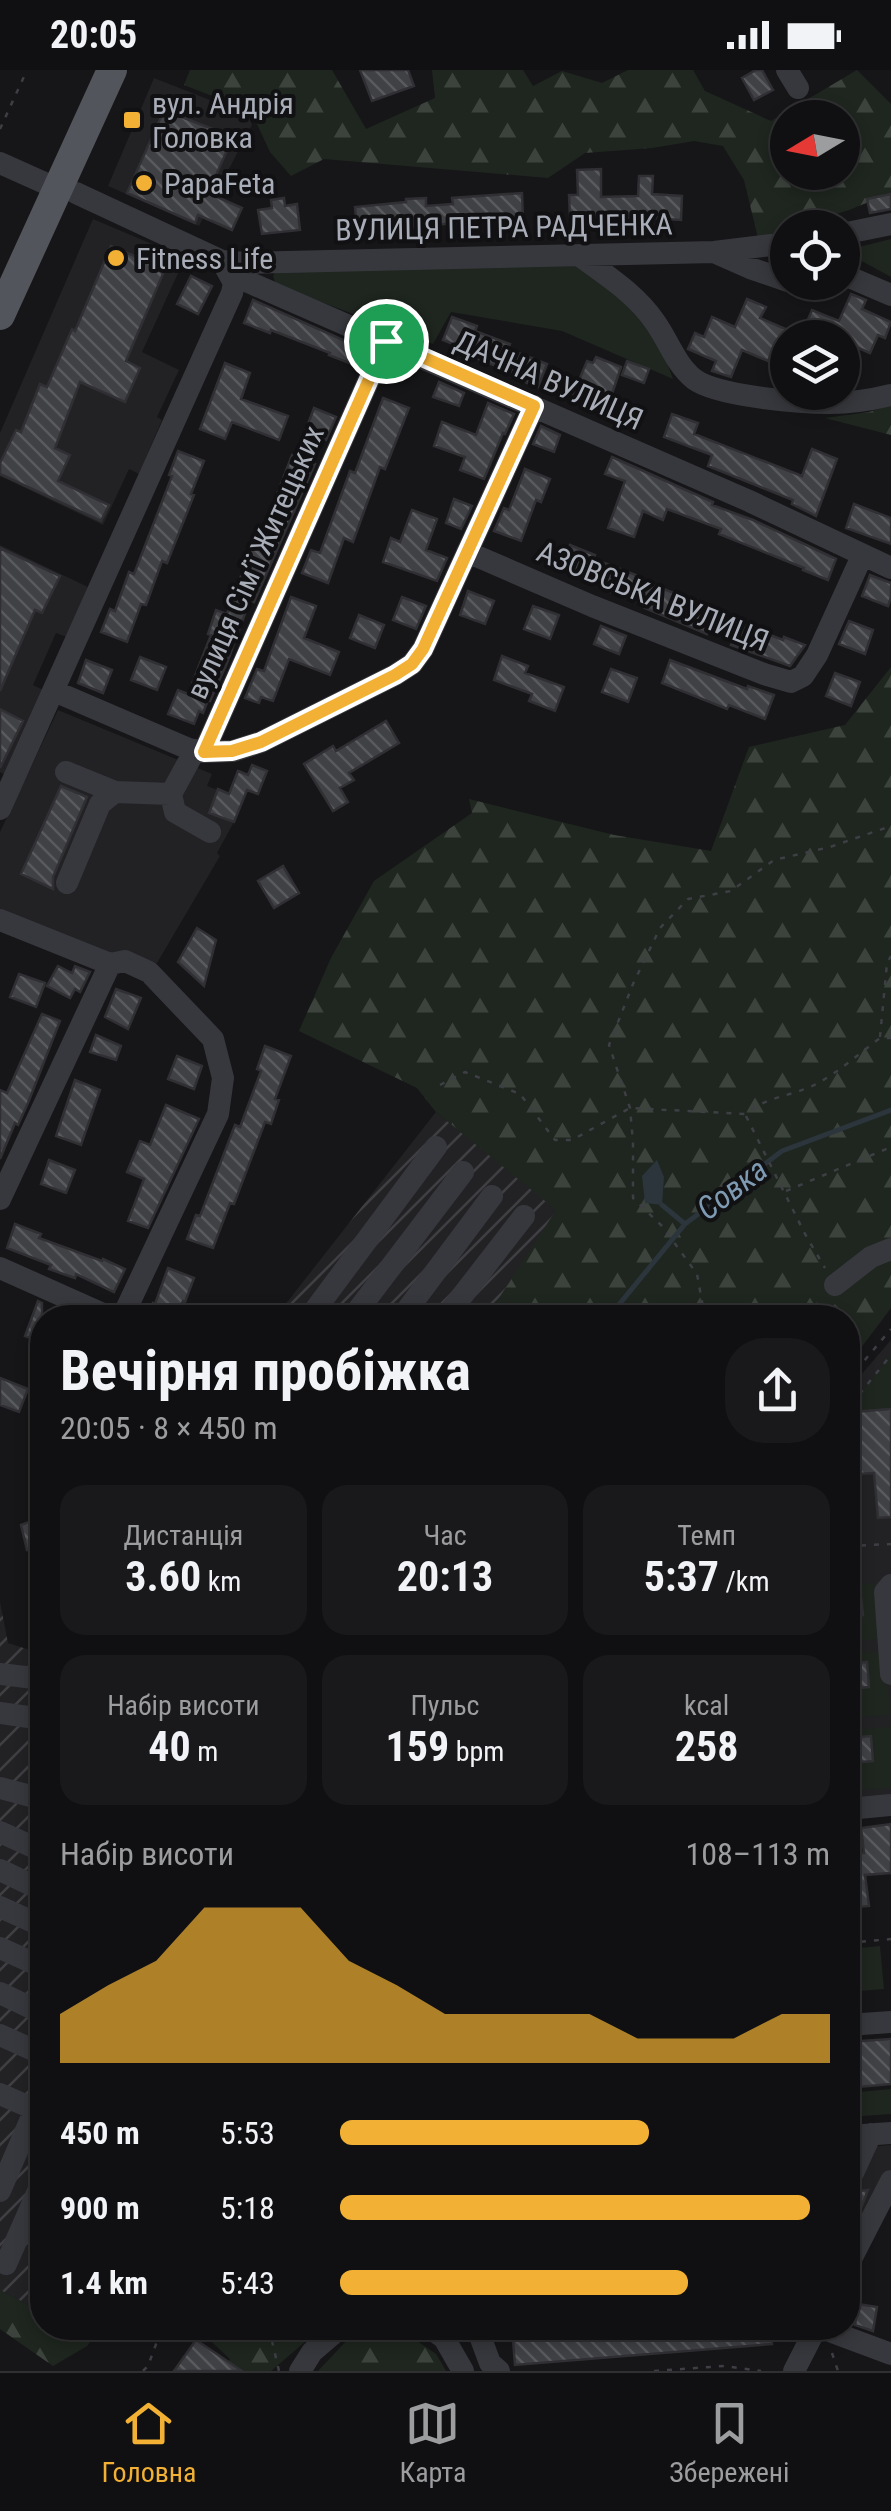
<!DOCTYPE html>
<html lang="uk">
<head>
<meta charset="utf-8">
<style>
	:root { --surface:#101012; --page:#19191b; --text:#f1f3f6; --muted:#9c9d9f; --line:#303032; --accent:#f2b134 }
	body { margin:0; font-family:"Roboto Condensed",sans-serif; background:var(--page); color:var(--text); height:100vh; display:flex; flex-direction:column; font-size:38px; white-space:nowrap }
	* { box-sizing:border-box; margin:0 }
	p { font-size:32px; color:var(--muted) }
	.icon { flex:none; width:55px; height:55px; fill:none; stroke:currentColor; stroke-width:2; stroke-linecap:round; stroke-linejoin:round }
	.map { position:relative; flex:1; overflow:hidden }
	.panel { position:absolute; left:30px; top:1235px; width:830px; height:1035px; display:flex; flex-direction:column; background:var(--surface); border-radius:40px; box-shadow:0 5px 15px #0003,0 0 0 2px var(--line) }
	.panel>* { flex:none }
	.needle { width:65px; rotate:260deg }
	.controls { position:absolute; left:770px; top:30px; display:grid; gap:20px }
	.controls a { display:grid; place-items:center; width:90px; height:90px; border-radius:50%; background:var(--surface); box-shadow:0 5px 15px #0003,0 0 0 2px var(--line); font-size:50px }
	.pin { position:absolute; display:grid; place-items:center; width:85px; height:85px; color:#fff; margin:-42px; border:5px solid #fff; border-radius:50%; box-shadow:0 2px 10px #0007 }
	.round { display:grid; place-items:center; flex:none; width:105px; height:105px; border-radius:40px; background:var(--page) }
	.summary { display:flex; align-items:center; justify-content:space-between; height:170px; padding:0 30px }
	h1 { font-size:55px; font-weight:700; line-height:75px }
	.figures { display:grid; grid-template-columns:repeat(3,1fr); gap:15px; height:170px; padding:10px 30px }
	.figures div { display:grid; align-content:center; border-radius:25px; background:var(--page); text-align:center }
	.figures b { font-size:42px; font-weight:700 }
	.figures small { font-size:28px; font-weight:400 }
	.figures p { font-size:28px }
	.chart { height:280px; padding:20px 30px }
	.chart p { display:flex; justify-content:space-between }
	.chart svg { width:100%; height:180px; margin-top:10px; fill:var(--accent); opacity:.7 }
	ul { padding:0 30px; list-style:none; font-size:32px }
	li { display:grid; grid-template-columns:160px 120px 1fr; align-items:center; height:75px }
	li i { height:25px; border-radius:12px; background:var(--accent) }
	.status { display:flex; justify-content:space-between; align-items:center; height:70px; padding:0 50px; background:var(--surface); direction:ltr }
	.status svg { height:28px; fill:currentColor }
	.menu { display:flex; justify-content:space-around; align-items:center; height:140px; border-top:2px solid var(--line); background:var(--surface); font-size:28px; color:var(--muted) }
	.menu a { display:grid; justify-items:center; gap:5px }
	.menu .on { color:var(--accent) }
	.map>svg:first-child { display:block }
	.built { fill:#222225 }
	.industrial { fill:url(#industrial-furrows) }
	.green { fill:#1e261f }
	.forest { fill:url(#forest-firs); fill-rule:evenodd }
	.water { fill:#2c353c }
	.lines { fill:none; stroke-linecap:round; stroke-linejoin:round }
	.stream { stroke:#2c353c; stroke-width:5 }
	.building { fill:url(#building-back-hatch); stroke:#303034; stroke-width:2.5 }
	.path { stroke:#3d3f44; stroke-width:2.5; stroke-dasharray:5 8; stroke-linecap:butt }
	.minor { stroke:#37383d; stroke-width:22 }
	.major { stroke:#53555c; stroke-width:30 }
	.route-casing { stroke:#fff; stroke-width:20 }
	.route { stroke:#f2b134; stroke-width:12 }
	.poi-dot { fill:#f2b134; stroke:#111113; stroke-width:4 }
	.labels { text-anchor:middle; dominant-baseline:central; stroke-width:8; stroke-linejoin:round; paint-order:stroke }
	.poi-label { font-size:30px; fill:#a8adb8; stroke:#111113; text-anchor:start }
	.street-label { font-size:30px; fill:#a8adb8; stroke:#111113 }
	.water-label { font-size:32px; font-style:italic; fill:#7f9bb3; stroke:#111113 }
</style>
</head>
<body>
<div class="status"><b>20:05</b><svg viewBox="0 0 49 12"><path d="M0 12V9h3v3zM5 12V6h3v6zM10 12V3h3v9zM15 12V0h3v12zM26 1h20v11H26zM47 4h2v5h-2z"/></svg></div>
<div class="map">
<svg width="891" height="2301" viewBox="0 0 891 2301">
	<defs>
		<pattern id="industrial-furrows" width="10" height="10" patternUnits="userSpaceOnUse" patternTransform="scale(2.5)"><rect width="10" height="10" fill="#222225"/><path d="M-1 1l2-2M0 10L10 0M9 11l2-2" fill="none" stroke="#3f3f43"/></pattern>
		<pattern id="forest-firs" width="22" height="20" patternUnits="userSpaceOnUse" patternTransform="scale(2.5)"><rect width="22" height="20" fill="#1e261f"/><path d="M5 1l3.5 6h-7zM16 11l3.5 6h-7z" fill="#3c433d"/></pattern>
		<pattern id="building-back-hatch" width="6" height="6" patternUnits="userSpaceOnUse" patternTransform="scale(2.5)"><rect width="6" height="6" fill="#404145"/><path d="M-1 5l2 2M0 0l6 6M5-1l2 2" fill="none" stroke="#595a5e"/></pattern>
	</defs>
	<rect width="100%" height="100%" fill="#161618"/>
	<!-- built -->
	<path class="built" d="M 154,8 L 248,45 L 252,55 L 199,156 L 108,116 Z
		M 93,149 L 185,188 L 142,282 L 179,300 L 157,347 L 162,350 L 139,404 L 129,399 L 103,455 L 0,406 L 0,363 Z
		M 0,475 L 88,517 L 67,567 L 56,563 L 33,615 L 45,621 L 8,706 L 0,702 Z
		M 58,640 L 212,704 L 207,716 L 243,729 L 234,752 L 217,783 L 220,786 L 157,893 L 126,883 L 104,886 L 0,844 L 0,762 Z
		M 891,1270 L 891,1731 L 848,1735 L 848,1320 Z
		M 891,2075 L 891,2103 L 848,2172 L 848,2079 Z"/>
	<!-- industrial -->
	<path class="industrial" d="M 436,1042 L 557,1140 L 487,1247 L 278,1248 L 281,1240 Z
		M 0,1532 L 8,1573 L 42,1584 L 42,2242 L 0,2220 Z"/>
	<!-- green -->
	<path class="green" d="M 891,169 L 891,207 L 858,189 L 851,179 Z
		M 578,191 L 601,207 L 658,268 L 673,309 L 562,261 L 451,242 L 433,274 L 276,215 L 273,206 L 277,199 Z
		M 891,1285 L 891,1339 L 853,1342 L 849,1337 Z
		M 878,1513 L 882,1569 L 848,1572 L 848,1515 Z
		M 885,1581 L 890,1645 L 848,1648 L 848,1584 Z
		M 891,1657 L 891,1718 L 848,1721 L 848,1660 Z
		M 880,1876 L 884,1919 L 848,1922 L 848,1879 Z
		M 891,2019 L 891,2044 L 848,2047 L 848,2023 Z"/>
	<!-- forest -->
	<path class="forest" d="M 190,0 L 332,0 L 366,59 L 435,28 L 432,0 L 523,0 L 533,16 L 562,1 L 602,13 L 628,0 L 693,0 L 705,21 L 771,51 L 857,0 L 891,34 L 891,123 L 849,140 L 758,168 L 744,110 L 723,76 L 694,71 L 652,78 L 585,83 L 548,108 L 324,89 L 291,106 L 270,82 L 251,41 L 184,15 ZM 788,48 L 842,48 L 842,102 L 788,102 Z
		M 891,335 L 891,365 L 825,348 L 869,342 Z
		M 891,597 L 891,1238 L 848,1295 L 848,1248 L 487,1247 L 556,1140 L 436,1042 L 417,1018 L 299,961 L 331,888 L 374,811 L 472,743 L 469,729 L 614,765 L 711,781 L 749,677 L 845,655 Z
		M 0,2220 L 42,2242 L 42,2258 L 100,2258 L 87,2276 L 53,2296 L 0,2259 Z
		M 197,2258 L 321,2258 L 271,2301 L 223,2301 L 230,2289 Z
		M 390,2258 L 398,2258 L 436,2284 L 446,2301 L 318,2301 L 355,2262 Z"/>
	<!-- water -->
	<path class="water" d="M 657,1090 L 664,1107 L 662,1135 L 645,1133 L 642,1106 Z"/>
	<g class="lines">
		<!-- stream -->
		<path class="stream" d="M 662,1135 L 685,1154
			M 608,1248 L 685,1154 L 782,1081 L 891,1040"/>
	</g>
	<!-- building -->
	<path class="building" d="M 360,0 L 408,0 L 414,16 L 372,31 Z
		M 756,0 L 762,0 L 773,20 L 754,30 L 742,8 Z
		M 164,40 L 233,67 L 208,123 L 242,138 L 232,160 L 198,145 L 195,153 L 127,123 Z
		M 601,99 L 601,127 L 638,126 L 639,106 L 653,106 L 652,124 L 682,126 L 681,150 L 630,147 L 630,150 L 601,150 L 601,147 L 570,148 L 569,125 L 578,125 L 577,100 Z
		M 522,123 L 523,148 L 432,155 L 432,158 L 397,158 L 397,155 L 357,159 L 355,137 L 406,132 L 406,129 L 426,128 L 426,136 L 453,134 L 452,128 Z
		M 891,124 L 891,139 L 870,143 L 867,129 Z
		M 284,128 L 285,136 L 297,134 L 300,160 L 262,164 L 258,140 L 272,138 L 271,130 Z
		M 111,176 L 165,199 L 126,291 L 140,298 L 125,332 L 80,312 L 55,378 L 70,385 L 58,411 L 109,435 L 101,451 L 0,404 L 0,393 L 16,360 L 21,362 L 40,314 L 47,317 L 72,259 L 75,261 Z
		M 191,206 L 212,216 L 198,244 L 177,234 Z
		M 851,224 L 866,230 L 862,239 L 891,252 L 885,268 L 878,265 L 870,283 L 842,271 L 842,268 L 800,268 L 812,240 L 839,251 Z
		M 747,229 L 766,237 L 760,248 L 790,261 L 784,275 L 776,272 L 768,291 L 742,280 L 731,307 L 712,301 L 716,291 L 688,279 L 695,263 L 704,267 L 712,247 L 735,257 Z
		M 253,230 L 361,278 L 354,295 L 329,285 L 330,283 L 271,260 L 270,263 L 244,253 Z
		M 452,247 L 477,256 L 475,261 L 510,274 L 508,279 L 547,294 L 538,317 L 512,307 L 514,303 L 476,288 L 478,284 L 443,270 Z
		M 596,287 L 621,297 L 606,342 L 572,327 L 587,291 L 593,293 Z
		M 627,291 L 649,299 L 644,313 L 622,305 Z
		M 225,293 L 250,303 L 241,329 L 288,346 L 279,370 L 232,352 L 225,369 L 200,359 Z
		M 439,312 L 464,323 L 459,336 L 433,327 Z
		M 383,328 L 409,338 L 385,399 L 380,397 L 353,472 L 344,468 L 328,513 L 302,503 L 311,480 L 320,483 L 350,401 L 355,403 Z
		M 488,333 L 514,344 L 505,364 L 503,363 L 484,409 L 460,400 L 465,387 L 434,376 L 442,352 L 476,365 Z
		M 314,338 L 336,347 L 326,370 L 305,362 Z
		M 672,344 L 698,353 L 694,364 L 802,406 L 812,379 L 837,389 L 816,446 L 792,434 L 793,430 L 708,396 L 712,385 L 664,367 Z
		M 541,356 L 560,365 L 554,382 L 533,374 Z
		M 178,381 L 204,391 L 191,424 L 194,425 L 167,493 L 162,491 L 146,535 L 141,534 L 127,572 L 101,562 L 110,539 L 115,541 L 129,502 L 134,504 L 172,406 L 169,405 Z
		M 292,385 L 315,394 L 254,532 L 250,530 L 227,593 L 210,631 L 208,630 L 203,643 L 199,641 L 194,654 L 168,644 L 178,620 L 188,624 L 211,565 L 208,564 L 216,540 L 227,544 L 259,457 L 264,458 Z
		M 612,387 L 713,432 L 712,435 L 753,450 L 836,489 L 828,510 L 803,500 L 804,498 L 719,464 L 721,459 L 667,439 L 663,450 L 643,441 L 634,467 L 608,458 L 625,411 L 605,404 Z
		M 525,399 L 550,409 L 541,432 L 536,430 L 521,471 L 494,461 L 504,438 L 509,440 Z
		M 454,429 L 472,436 L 461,459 L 446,453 Z
		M 854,434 L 891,448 L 891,474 L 846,458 Z
		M 412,440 L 437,449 L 426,480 L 447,488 L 437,511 L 383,492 L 391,468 L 400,472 Z
		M 570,475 L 595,485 L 594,489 L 636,505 L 636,508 L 716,540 L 707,564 L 645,538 L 646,535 L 602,519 L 604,515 L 561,499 Z
		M 0,478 L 60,506 L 42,543 L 35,540 L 0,621 Z
		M 870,505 L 891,513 L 891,527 L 888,536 L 862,526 Z
		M 468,521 L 494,531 L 485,554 L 460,545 Z
		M 291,527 L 316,536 L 304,568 L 339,582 L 330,605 L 289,589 L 273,631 L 261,627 L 259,633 L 245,628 L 257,599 L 264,601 Z
		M 402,527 L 426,536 L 416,559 L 393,550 Z
		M 533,536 L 559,545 L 550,569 L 524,559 Z
		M 359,545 L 384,555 L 375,578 L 350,568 Z
		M 849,551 L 873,560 L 865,584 L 839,574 Z
		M 739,553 L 783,570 L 784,567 L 805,575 L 790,596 L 731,575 Z
		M 601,556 L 626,566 L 619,584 L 594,574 Z
		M 502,586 L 528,596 L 525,603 L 564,617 L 555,641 L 529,631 L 532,624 L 494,610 Z
		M 140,587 L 166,597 L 157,620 L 131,610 Z
		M 86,590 L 112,600 L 103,623 L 78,613 Z
		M 670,590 L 747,619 L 748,616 L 774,625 L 765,649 L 729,635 L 727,639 L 662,613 Z
		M 611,599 L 637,608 L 628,632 L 602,622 Z
		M 835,603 L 860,612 L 851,636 L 826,626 Z
		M 0,639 L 23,651 L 0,698 Z
		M 386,651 L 399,673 L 349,703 L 354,710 L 340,718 L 348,732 L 333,741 L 304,694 L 333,676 L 336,681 Z
		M 252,695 L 267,701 L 258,724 L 247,720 L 234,752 L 209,743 L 218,719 L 229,724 L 238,701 L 248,705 Z
		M 61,716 L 87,727 L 53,807 L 53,819 L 21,804 Z
		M 283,796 L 299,823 L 274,838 L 258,811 Z
		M 197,858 L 216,870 L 204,916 L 178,892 Z
		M 58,896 L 72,903 L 75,896 L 90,902 L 80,922 L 75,919 L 70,928 L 47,916 Z
		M 19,904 L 45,913 L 36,937 L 10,927 Z
		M 116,919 L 141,928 L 128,959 L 105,947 Z
		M 42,944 L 60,951 L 28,1033 L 18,1055 L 15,1053 L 0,1089 L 0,1020 L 7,1023 Z
		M 96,965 L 121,976 L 116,990 L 90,982 Z
		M 265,976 L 291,986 L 275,1029 L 279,1030 L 271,1054 L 265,1052 L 234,1134 L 230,1133 L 213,1178 L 187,1169 L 196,1145 L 200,1146 L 235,1055 L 240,1057 L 261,1001 L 257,999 Z
		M 177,986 L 202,996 L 194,1019 L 168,1009 Z
		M 75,1010 L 100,1020 L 81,1075 L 56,1066 Z
		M 166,1035 L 199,1049 L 148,1158 L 128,1151 L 144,1109 L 127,1102 L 140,1071 L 150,1075 Z
		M 49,1090 L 75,1100 L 66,1123 L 41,1114 Z
		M 15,1154 L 41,1164 L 39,1168 L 102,1191 L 103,1189 L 125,1199 L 114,1222 L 76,1204 L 75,1208 L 49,1199 L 51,1195 L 7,1178 Z
		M 168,1198 L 194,1208 L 185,1232 L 183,1231 L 178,1242 L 188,1248 L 147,1248 L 153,1233 L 155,1234 Z
		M 38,1231 L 42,1233 L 42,1272 L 25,1266 Z
		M 0,1308 L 28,1319 L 19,1342 L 0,1335 Z
		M 891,1339 L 891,1447 L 878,1448 L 874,1403 L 858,1404 L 853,1342 Z
		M 37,1449 L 39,1452 L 42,1451 L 42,1503 L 39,1503 L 32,1479 L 27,1480 L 21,1455 Z
		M 860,1520 L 863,1545 L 848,1546 L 848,1521 Z
		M 867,1592 L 869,1617 L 848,1619 L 848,1594 Z
		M 871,1666 L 873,1691 L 848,1693 L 848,1668 Z
		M 891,1754 L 891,1803 L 865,1805 L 869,1836 L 848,1838 L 848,1785 L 864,1783 L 861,1758 Z
		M 891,1969 L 891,2014 L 848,2018 L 848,1972 Z
		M 868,2120 L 861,2138 L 848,2163 L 848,2122 Z
		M 858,2234 L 877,2237 L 873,2261 L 855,2255 Z
		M 512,2258 L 771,2258 L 772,2274 L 515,2295 Z
		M 196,2270 L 242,2301 L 174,2301 Z"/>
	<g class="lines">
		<!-- path -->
		<path class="path" d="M 0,59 L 27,0
			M 880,967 L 887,893 L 891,886
			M 440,1015 L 465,1002 L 520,1024 L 555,1070 L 572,1070 L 630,1038 L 746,1044 C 770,1024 794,1027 820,1012 C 841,1000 860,983 880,968 L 891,968
			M 746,1046 L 805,1164 L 825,1198
			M 786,1121 L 891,1077
			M 834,1235 L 837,1238 L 838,1248
			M 705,1248 L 697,1204 L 662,1156 L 633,1128 L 633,1072 L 630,1038 L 609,975 L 633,914 L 660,858 L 688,829 L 731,821 L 774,790 L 830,777 L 891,756
			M 808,1248 L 821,1228
			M 848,1310 L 891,1259
			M 848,1476 L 891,1474
			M 859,1476 L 849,1337 L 891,1285
			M 848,1775 L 854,1774 L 852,1758
			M 848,1873 L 891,1869
			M 269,2258 L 279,2301
			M 832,2283 L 838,2301
			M 143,2301 L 148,2296 L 162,2258
			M 654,2301 L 724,2296 L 761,2301"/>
		<!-- minor -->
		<path class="minor" d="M 787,0 L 798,18
			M 0,93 L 58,119
			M 76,123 L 222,191 L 246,211 L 747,430 L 891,498
			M 842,164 L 891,154
			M 716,183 L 750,198 L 788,211
			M 580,186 C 607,206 636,224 655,252 C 668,270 676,295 694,309 C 716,326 800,333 830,333 C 851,333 871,330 891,325
			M 222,191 L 245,193 L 714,182 L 788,173
			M 842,204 L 891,225
			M 467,482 L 592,536 L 764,604 L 791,612 L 803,606 L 817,585 L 862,486
			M 54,621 L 189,679 L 204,682 L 233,681 L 261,672 L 395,605 L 412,594 L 423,579 L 534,336
			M 195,680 L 171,724 L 175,742 L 210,762
			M 204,682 L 386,271
			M 66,702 L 115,722 L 171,724
			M 0,739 L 232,223 L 234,213 L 224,195
			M 67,813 L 100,734 L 115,722
			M 0,850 L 110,894
			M 110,894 L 125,891 L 149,902 L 213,969 L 223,1008 L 218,1044 L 122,1248
			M 0,1129 L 110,894
			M 0,1198 L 112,1248
			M 835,1215 L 871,1187 L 891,1179
			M 309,1248 L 436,1077
			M 352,1248 L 463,1102
			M 401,1248 L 492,1126
			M 445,1248 L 524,1146
			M 891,1515 L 885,1522 L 891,1604
			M 0,1604 L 42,1609
			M 0,1643 L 42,1649
			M 0,1718 L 42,1729
			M 848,1739 L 891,1735
			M 0,1762 L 42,1781
			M 0,1800 L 42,1820
			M 0,1837 L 42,1856
			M 0,1878 L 42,1897
			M 0,1923 L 42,1943
			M 848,1955 L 891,1952
			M 0,1965 L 42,1984
			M 0,2024 L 34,2039
			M 848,2066 L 891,2063
			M 848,2103 L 853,2103 L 871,2064
			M 0,2121 L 42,2023
			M 0,2191 L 6,2194 L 42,2112
			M 848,2195 L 891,2111
			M 430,2258 L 444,2268 L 463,2301
			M 477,2258 L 490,2293 L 499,2301
			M 829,2258 L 832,2262 L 891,2284
			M 300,2301 L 312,2282 L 340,2258
			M 794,2301 L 816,2258"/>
		<!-- major -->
		<path class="major" d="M 0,245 L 112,0"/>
	</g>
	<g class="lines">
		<defs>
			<path id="route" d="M 386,271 L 534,336 L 423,579 L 412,594 L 395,605 L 261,672 L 232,681 L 204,682 Z"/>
		</defs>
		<!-- route casing -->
		<use href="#route" class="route-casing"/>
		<!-- route -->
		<use href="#route" class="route"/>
	</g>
	<!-- markers -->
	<g class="poi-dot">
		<rect x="122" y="40" width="20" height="20" rx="5"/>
		<circle cx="144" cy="113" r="10"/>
		<circle cx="116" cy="188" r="10"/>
	</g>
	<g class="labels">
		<!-- poi labels -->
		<g class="poi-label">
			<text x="152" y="33">вул. Андрія<tspan x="152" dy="34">Головка</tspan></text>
			<text x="164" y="113">PapaFeta</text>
			<text x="136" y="188">Fitness Life</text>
		</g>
		<!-- street labels -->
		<g class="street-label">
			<text transform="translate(504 157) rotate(-1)">ВУЛИЦЯ ПЕТРА РАДЧЕНКА</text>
			<text transform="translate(549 310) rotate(24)">ДАЧНА ВУЛИЦЯ</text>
			<text transform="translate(255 492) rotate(-66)">вулиця Сімʼї Житецьких</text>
			<text transform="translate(653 526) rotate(22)">АЗОВСЬКА ВУЛИЦЯ</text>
		</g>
		<!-- water labels -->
		<g class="water-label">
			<text transform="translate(732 1119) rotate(-37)">Совка</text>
		</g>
	</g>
</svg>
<div class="controls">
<a><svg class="needle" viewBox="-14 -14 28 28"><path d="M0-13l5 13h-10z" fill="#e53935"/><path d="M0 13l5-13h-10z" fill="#9c9d9f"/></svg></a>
<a><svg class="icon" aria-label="locate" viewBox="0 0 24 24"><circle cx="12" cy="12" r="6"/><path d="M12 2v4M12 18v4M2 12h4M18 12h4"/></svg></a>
<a><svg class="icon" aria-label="layers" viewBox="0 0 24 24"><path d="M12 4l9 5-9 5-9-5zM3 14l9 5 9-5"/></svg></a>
</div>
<div class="pin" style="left:386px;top:271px;background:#1e9e55"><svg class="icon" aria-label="arrive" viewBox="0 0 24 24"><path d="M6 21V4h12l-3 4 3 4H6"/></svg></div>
<section class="panel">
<div class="summary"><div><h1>Вечірня пробіжка</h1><p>20:05 · 8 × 450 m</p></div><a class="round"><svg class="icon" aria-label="share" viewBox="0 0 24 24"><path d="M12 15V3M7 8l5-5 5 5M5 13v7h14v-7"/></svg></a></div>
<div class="figures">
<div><p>Дистанція</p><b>3.60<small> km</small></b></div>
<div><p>Час</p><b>20:13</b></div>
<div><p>Темп</p><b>5:37<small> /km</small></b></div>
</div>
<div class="figures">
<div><p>Набір висоти</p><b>40<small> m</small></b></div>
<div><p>Пульс</p><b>159<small> bpm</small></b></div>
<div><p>kcal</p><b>258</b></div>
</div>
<div class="chart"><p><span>Набір висоти</span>108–113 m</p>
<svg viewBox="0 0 160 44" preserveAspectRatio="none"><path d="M0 44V32L10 25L20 19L30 6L40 6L50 6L60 19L70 25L80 32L90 32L100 32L110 32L120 38L130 38L140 38L150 32L160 32V44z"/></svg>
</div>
<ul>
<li><b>450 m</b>5:53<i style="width:63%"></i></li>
<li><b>900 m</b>5:18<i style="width:96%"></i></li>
<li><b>1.4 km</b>5:43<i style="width:71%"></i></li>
</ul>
</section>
</div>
<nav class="menu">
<a class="on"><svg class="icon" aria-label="home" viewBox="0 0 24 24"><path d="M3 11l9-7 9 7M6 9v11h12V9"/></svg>Головна</a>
<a><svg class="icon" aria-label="map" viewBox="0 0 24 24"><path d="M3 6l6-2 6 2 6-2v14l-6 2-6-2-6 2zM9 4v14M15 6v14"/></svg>Карта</a>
<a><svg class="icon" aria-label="saved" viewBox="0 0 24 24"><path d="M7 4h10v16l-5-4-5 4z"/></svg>Збережені</a>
</nav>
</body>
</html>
